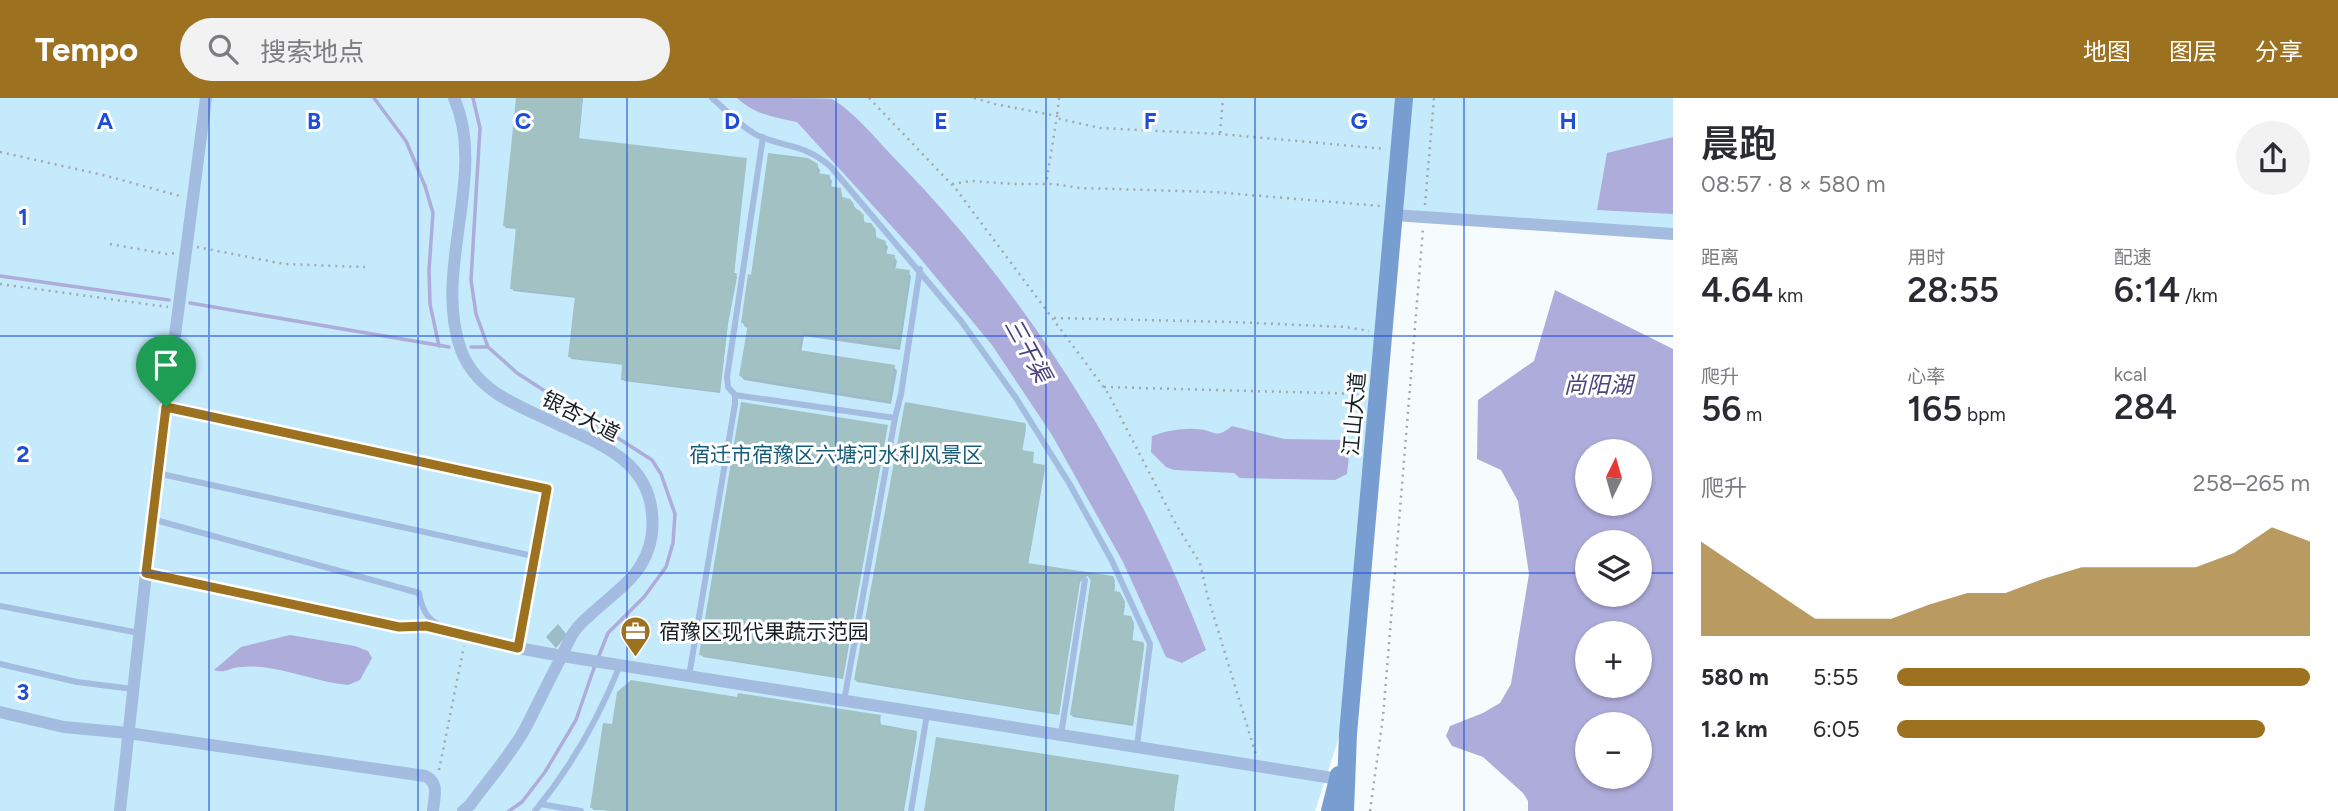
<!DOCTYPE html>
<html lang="zh">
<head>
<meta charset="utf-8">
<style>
	:root { --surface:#fff; --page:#f2f2f3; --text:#2b2b33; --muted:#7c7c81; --accent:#9c7221 }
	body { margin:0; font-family:Figtree,"Noto Sans SC",sans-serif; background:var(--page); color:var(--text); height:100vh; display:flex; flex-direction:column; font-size:26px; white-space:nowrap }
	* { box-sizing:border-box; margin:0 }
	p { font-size:23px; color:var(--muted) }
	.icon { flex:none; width:38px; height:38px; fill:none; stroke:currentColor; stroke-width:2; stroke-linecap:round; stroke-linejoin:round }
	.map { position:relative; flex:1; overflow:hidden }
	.drawer { display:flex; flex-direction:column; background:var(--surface); width:665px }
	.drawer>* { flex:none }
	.needle { width:46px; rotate:5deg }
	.tools { position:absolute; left:1575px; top:341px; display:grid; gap:14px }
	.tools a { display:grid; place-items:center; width:77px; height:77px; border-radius:50%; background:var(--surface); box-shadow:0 2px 5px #0004; font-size:35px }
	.pin { position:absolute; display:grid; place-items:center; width:60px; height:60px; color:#fff; margin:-72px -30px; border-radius:50% 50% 50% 0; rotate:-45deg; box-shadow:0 0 7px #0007 }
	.pin .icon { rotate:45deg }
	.round { display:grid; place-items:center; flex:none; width:74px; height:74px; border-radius:37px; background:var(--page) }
	.headline { display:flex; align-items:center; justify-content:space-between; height:119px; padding:0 28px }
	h1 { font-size:38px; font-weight:600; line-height:52px }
	.metrics { display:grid; grid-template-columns:repeat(3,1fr); gap:10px; height:119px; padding:7px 28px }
	.metrics div { display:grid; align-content:center }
	.metrics b { font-size:35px; font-weight:600 }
	.metrics small { font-size:19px; font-weight:400 }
	.metrics p { font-size:19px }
	.chart { height:196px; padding:14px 28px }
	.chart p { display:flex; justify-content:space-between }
	.chart svg { width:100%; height:126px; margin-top:7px; fill:var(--accent); opacity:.7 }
	ul { padding:0 28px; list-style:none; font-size:23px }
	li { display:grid; grid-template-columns:112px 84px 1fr; align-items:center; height:52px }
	li i { height:18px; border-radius:9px; background:var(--accent) }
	header { display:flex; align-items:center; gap:42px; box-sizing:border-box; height:98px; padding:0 35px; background:var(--accent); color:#fff }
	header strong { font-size:33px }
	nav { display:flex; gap:38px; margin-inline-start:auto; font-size:24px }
	.search { width:490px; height:63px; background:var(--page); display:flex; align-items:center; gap:18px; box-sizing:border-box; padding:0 24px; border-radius:38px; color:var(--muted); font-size:26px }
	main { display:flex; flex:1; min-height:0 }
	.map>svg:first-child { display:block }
	.green { fill:#c5eafb }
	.water { fill:#aeacdb; fill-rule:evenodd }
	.shadow { fill:#0003 }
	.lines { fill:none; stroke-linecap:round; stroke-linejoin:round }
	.stream { stroke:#aeacdb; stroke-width:3.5 }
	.building { fill:#a2c1c2 }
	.path { stroke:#a2a9ad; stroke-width:2.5; stroke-dasharray:2 5; stroke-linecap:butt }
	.service { stroke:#a3bce0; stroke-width:6 }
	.minor { stroke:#a3bce0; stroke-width:12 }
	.secondary { stroke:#789dd0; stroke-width:18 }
	.route-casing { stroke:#fff; stroke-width:14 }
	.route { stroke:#9c7221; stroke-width:9 }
	.grid { fill:none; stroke:#1d4ed8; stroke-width:2; stroke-opacity:0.55 }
	.labels { text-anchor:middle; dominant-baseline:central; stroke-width:6; stroke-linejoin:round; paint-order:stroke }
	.street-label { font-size:21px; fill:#151f24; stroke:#fff }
	.park-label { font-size:21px; fill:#175d77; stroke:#fff }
	.poi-label { font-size:21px; fill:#151f24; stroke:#fff; text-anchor:start }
	.water-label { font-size:23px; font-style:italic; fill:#4a437f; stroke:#fff }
	.grid-label { font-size:23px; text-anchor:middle; font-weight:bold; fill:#1d4ed8; stroke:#fff; stroke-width:6; stroke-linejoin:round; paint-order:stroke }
</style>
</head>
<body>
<header>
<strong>Tempo</strong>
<div class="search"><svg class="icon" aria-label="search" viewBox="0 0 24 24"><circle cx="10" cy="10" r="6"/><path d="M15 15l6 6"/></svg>搜索地点</div>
<nav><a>地图</a><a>图层</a><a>分享</a></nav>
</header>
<main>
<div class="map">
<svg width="1673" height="713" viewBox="0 0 1673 713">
	<rect width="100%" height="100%" fill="#f6fbfe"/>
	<!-- green -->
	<path class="green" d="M 0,0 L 1673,0 L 1673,141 L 1386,118 L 1340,636 L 1315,713 L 0,713 Z"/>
	<!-- water -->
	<path class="water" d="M 737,0 C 752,0 824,0 832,1 C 855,14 882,48 901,67 C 1032,202 1139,376 1206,552 L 1182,565 L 1166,559 L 1123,464 L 1052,337 L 992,247 L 915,154 L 797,24 C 775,20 754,16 737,0 Z
		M 1673,39 L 1673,116 L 1597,112 L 1607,55 Z
		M 1555,192 L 1673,251 L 1673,713 L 1528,713 L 1528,703 L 1523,695 L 1483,659 L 1452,648 L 1446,638 L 1450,628 L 1483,615 L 1500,605 L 1511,586 L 1529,476 L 1518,403 L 1501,372 L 1477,361 L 1478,302 L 1534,263 ZM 1587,354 L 1640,354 L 1640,406 L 1587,406 ZM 1587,444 L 1640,444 L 1640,497 L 1587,497 ZM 1587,536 L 1640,536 L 1640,588 L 1587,588 ZM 1640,626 L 1640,679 L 1587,679 L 1587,626 Z
		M 1232,328 L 1284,341 L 1346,342 L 1354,347 L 1349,358 L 1347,376 L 1335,382 L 1240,380 L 1234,375 L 1174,372 L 1166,369 L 1151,354 L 1152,338 C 1165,333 1182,330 1196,331 C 1214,331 1214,343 1232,328 Z
		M 290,537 L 355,548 L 368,553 L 372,560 L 360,582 L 348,587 C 314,584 274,565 240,569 C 229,570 224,576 214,572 L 241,549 Z"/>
	<!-- shadow -->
	<path class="shadow" d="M 518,0 L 583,0 L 579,42 L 746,61 L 734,176 L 737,179 L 728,226 L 720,295 L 624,283 L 624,267 L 571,261 L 576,200 L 513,193 L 518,131 L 506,130 L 504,128 Z
		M 817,68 L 820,72 L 819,77 L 829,79 L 832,83 L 831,90 L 840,91 L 843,101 L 853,107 L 863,118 L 865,126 L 875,133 L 877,142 L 885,145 L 888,149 L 886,157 L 894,159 L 897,163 L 895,172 L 908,174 L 911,178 L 900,252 L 804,238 L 801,254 L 894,269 L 897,273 L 891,306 L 744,282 L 741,278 L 749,230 L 745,229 L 743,225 L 752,179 Z
		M 1024,326 L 1026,331 L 1022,354 L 1033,356 L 1033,366 L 1045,371 L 1028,467 L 1112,480 L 1115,487 L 1114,495 L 1119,495 L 1125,508 L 1123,519 L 1130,520 L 1134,529 L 1132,544 L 1142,545 L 1144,550 L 1133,628 L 1073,619 L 1072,617 L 1091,480 L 1087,478 L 1080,484 L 1059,617 L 857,584 L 855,581 Z
		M 887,329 L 843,581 L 703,559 L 701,556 Z
		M 558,526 L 567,537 L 556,550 L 546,539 Z
		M 739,601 L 880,619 L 881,628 L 916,634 L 917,637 L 904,713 L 594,712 L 592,710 L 613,628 Z
		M 1178,679 L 1174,713 L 926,713 Z"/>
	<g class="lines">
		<!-- stream -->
		<path class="stream" d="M 374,0 L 406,43 L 425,88 L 433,115 L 429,172 L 430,206 L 439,248
			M 473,0 L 480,30 L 471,182 L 476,216 L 488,249 L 517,275 L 652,362 L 661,376 L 675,416 L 673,445 L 666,469 L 644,499 L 608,535 L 598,560
			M 0,178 L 169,202
			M 190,205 L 449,249
			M 471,249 L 488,249
			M 509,713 L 522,704 L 545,674 L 576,622 L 595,567"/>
	</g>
	<!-- building -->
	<path class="building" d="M 516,0 L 583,0 L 578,40 L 747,60 L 734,175 L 737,175 L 728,223 L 720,293 L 621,282 L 622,266 L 568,259 L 575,198 L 510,191 L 516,129 L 503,128 Z
		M 768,55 L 808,60 L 818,66 L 817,75 L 830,77 L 829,88 L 841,90 L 842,99 L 850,101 L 854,106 L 854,111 L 859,112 L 864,117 L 863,124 L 871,125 L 876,132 L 875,139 L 886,143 L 884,155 L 895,157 L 893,170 L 910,172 L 898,248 L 802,234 L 799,252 L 895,267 L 889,303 L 739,278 L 748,226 L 741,225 L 748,176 L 751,177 Z
		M 741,304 L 888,327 L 842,580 L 699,557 Z
		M 905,304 L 1025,325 L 1026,327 L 1022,352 L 1034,354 L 1033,365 L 1045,367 L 1028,465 L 1113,478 L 1115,483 L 1114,493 L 1120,494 L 1125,504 L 1123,517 L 1131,518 L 1134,525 L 1132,542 L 1143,544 L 1144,546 L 1133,626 L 1070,617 L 1091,483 L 1087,477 L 1082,477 L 1079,481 L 1059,616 L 854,582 Z
		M 631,582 L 737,599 L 738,595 L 881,617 L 879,626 L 917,633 L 903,713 L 609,713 L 590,710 L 603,625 L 612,626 L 617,594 Z
		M 936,639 L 1179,677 L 1173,713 L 924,713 Z"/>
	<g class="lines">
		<!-- path -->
		<path class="path" d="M 869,0 L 956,91 L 1108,295 L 1177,428 L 1200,465 L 1207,496 L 1256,657
			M 974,0 L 995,6 L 1057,18 L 1046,86
			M 1059,0 L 1057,18 L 1060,21 L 1100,30 L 1220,36 L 1386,51
			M 1220,35 L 1223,0
			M 0,54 L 103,77 L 180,98
			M 952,86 L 971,83 L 1015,86 L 1053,86 L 1080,90 L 1213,94 L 1381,108
			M 1425,107 L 1434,0
			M 110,146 L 167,156 L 176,155
			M 197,149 L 284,166 L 365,169
			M 0,186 L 168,209
			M 1054,220 L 1232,224 L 1346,229 L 1369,233
			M 1104,289 L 1363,296
			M 439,672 L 464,548
			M 1370,713 L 1383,619 L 1423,131"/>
		<!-- service -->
		<path class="service" d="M 712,0 C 726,12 742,30 759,38 C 787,50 804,46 830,68 L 961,223 L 1016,300 L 1069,385 L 1112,463 L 1150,546 L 1137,648
			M 735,297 L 895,320
			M 166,309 L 542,388 L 547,391 L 533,458
			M 157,375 L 533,458 L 534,464 L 518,550
			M 152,421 L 419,495 C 421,507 425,519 436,525
			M 0,508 L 139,535
			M 0,566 L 77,584 L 133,591
			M 689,578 L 735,306 L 735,297 L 728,289 L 727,279 L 763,39
			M 844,603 L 895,320 L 901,296 L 920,171
			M 1061,637 L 1085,482
			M 540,706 L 581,713
			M 535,713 C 571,669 599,620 620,567
			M 911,713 L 927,616"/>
		<!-- minor -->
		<path class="minor" d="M 454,0 C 488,76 432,172 461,252 C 477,295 520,308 559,327 C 600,346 648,363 652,416 C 654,434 650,452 641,467 C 629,488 593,511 577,530 C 570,538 566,549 562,558 C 549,582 538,606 526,629 C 511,657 488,682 470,707 L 463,713
			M 1394,117 L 1673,136
			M 146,475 L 399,529 L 426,528 L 518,550 L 562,558 L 1339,681
			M 0,614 L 64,629 L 128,635 L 425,678 C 440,685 434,699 433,713
			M 120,713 L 157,375 L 206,0"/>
		<!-- secondary -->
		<path class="secondary" d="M 1330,713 L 1339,677
			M 1345,713 L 1348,636 L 1404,0"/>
	</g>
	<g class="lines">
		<defs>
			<path id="route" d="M 166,309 L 547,391 L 518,550 L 426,528 L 399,529 L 146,475 Z"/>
		</defs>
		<!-- route casing -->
		<use href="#route" class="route-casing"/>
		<!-- route -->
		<use href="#route" class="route"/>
	</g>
	<!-- grid -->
	<path class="grid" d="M 209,0 L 209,713M 418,0 L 418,713M 627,0 L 627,713M 836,0 L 836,713M 1046,0 L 1046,713M 1255,0 L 1255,713M 1464,0 L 1464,713M 0,238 L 1673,238M 0,475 L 1587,475M 1640,475 L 1673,475"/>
	<!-- icons -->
	<defs>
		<symbol id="office-pin" viewBox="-11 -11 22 30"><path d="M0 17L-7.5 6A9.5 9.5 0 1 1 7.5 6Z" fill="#9c7221" stroke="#fff"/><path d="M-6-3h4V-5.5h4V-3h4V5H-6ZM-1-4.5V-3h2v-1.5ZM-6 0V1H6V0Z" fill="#fff"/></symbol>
	</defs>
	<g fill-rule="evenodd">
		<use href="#office-pin" x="618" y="516" width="35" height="47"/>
	</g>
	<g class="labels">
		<!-- street labels -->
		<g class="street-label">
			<text transform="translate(1354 316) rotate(-85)">江山大道</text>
			<text transform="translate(581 318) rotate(27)">银杏大道</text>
		</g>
		<!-- park labels -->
		<g class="park-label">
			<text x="836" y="356">宿迁市宿豫区六塘河水利风景区</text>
		</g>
		<!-- poi labels -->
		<g class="poi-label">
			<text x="659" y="533">宿豫区现代果蔬示范园</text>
		</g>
		<!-- water labels -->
		<g class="water-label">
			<text transform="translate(1028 252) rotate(61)">三干渠</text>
			<text x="1598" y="287">尚阳湖</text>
		</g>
	</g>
	<g class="grid-label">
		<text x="105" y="31">A</text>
		<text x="314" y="31">B</text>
		<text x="523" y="31">C</text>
		<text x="732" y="31">D</text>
		<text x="941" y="31">E</text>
		<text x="1150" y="31">F</text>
		<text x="1359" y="31">G</text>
		<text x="1568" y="31">H</text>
		<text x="23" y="127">1</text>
		<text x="23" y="364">2</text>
		<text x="23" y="602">3</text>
	</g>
</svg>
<div class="tools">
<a><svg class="needle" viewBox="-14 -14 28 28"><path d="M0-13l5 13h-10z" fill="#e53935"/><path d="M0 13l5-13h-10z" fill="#7c7c81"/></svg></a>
<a><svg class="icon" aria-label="layers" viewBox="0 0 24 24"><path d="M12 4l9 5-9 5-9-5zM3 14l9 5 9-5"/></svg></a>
<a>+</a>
<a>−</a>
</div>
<div class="pin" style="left:166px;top:309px;background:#1e9e55"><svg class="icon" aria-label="arrive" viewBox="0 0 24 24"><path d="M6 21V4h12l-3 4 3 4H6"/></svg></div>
</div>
<section class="drawer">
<div class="headline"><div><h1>晨跑</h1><p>08:57 · 8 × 580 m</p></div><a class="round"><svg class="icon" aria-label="share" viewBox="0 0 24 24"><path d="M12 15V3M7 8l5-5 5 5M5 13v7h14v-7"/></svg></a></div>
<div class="metrics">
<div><p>距离</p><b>4.64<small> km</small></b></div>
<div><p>用时</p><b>28:55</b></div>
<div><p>配速</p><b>6:14<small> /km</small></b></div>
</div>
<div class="metrics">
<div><p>爬升</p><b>56<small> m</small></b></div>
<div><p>心率</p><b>165<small> bpm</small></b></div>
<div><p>kcal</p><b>284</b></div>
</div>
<div class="chart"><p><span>爬升</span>258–265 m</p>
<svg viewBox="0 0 160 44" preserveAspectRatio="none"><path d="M0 44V11L10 20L20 29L30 38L40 38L50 38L60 33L70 29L80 29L90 24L100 20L110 20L120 20L130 20L140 15L150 6L160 11V44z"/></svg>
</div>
<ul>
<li><b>580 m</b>5:55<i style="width:100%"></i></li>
<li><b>1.2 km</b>6:05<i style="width:89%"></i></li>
</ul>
</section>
</main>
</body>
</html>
